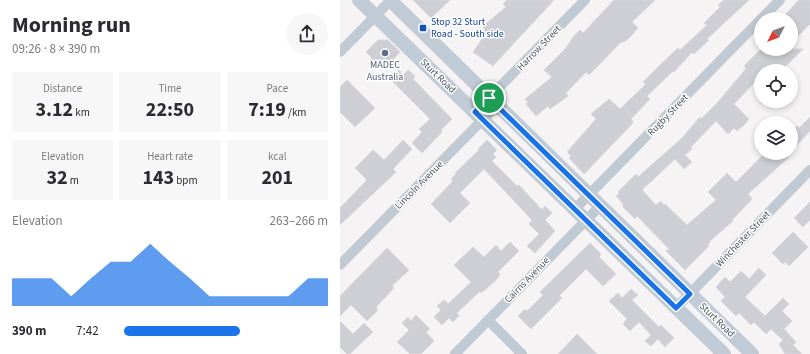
<!DOCTYPE html>
<html lang="en">
<head>
<meta charset="utf-8">
<style>
	:root { --surface:#fff; --page:#f7f7f7; --text:#2b2b33; --muted:#7c7c81; --accent:#1a73e8 }
	body { margin:0; font-family:"Source Sans 3",sans-serif; background:var(--page); color:var(--text); height:100vh; display:flex; flex-direction:column; font-size:15px; white-space:nowrap }
	* { box-sizing:border-box; margin:0 }
	p { font-size:13px; color:var(--muted) }
	.icon { flex:none; width:22px; height:22px; fill:none; stroke:currentColor; stroke-width:2; stroke-linecap:round; stroke-linejoin:round }
	.map { position:relative; flex:1; overflow:hidden }
	.sheet { display:flex; flex-direction:column; background:var(--surface); width:340px }
	.sheet>* { flex:none }
	.needle { width:26px; rotate:228deg }
	.controls { position:absolute; left:414px; top:12px; display:grid; gap:8px }
	.controls a { display:grid; place-items:center; width:44px; height:44px; border-radius:50%; background:var(--surface); box-shadow:0 2px 6px #0003; font-size:20px }
	.pin { position:absolute; display:grid; place-items:center; width:34px; height:34px; color:#fff; margin:-17px; border:2px solid #fff; border-radius:50%; box-shadow:0 1px 4px #0007 }
	.round { display:grid; place-items:center; flex:none; width:42px; height:42px; border-radius:21px; background:var(--page) }
	.summary { display:flex; align-items:center; justify-content:space-between; height:68px; padding:0 12px }
	h1 { font-size:22px; font-weight:700; line-height:30px }
	.stats { display:grid; grid-template-columns:repeat(3,1fr); gap:6px; height:68px; padding:4px 12px }
	.stats div { display:grid; align-content:center; border-radius:0px; background:var(--page); text-align:center }
	.stats b { font-size:20px; font-weight:700 }
	.stats small { font-size:11px; font-weight:400 }
	.stats p { font-size:11px }
	.chart { height:112px; padding:8px 12px }
	.chart p { display:flex; justify-content:space-between }
	.chart svg { width:100%; height:72px; margin-top:4px; fill:var(--accent); opacity:.7 }
	ul { padding:0 12px; list-style:none; font-size:13px }
	li { display:grid; grid-template-columns:64px 48px 1fr; align-items:center; height:30px }
	li i { height:10px; border-radius:5px; background:var(--accent) }
	main { display:flex; flex:1; min-height:0 }
	.map>svg:first-child { display:block }
	.building { fill:#cdcfd5; stroke:#d7d9de }
	.lines { fill:none; stroke-linecap:round; stroke-linejoin:round }
	.street { stroke:#c1cad2; stroke-width:10 }
	.secondary { stroke:#c1cbd6; stroke-width:14 }
	.route-casing { stroke:#fff; stroke-width:8 }
	.route { stroke:#1a73e8; stroke-width:5 }
	.transit-dot { fill:#1a4fb4; stroke:#fff; stroke-width:1.5 }
	.service-dot { fill:#5c6f8a; stroke:#fff; stroke-width:1.5 }
	.labels { text-anchor:middle; dominant-baseline:central; stroke-width:3; stroke-linejoin:round; paint-order:stroke }
	.transit-label { font-size:10px; fill:#164399; stroke:#fff; text-anchor:start }
	.street-label { font-size:10px; fill:#4a5661; stroke:#fff }
	.service-label { font-size:10px; fill:#4e5e75; stroke:#fff }
</style>
</head>
<body>
<main>
<section class="sheet">
<div class="summary"><div><h1>Morning run</h1><p>09:26 · 8 × 390 m</p></div><a class="round"><svg class="icon" aria-label="share" viewBox="0 0 24 24"><path d="M12 15V3M7 8l5-5 5 5M5 13v7h14v-7"/></svg></a></div>
<div class="stats">
<div><p>Distance</p><b>3.12<small> km</small></b></div>
<div><p>Time</p><b>22:50</b></div>
<div><p>Pace</p><b>7:19<small> /km</small></b></div>
</div>
<div class="stats">
<div><p>Elevation</p><b>32<small> m</small></b></div>
<div><p>Heart rate</p><b>143<small> bpm</small></b></div>
<div><p>kcal</p><b>201</b></div>
</div>
<div class="chart"><p><span>Elevation</span>263–266 m</p>
<svg viewBox="0 0 160 44" preserveAspectRatio="none"><path d="M0 44V27L10 27L20 27L30 38L40 27L50 17L60 17L70 6L80 17L90 27L100 38L110 38L120 38L130 38L140 38L150 27L160 27V44z"/></svg>
</div>
<ul>
<li><b>390 m</b>7:42<i style="width:57%"></i></li>
</ul>
</section>
<div class="map">
<svg width="470" height="354" viewBox="0 0 470 354">
	<rect width="100%" height="100%" fill="#f5f3f3"/>
	<!-- building -->
	<path class="building" d="M 73,0 L 110,0 L 91,18 Z
		M 167,0 L 214,0 L 153,66 L 133,52 L 146,33 L 143,26 L 166,7 L 163,4 Z
		M 274,0 L 315,0 L 292,22 L 298,28 L 290,37 L 284,42 L 281,42 L 249,75 L 246,72 L 226,93 L 228,96 L 210,109 L 208,106 L 196,116 L 186,104 L 188,102 L 185,99 L 212,77 L 204,70 L 225,49 L 234,36 L 240,30 L 243,33 Z
		M 384,0 L 409,0 L 367,39 L 369,40 L 354,54 L 352,52 L 334,72 L 333,71 L 307,96 L 310,99 L 291,119 L 293,121 L 292,124 L 244,174 L 229,158 L 231,156 L 227,152 L 256,119 L 251,114 L 269,99 L 280,109 L 306,84 L 303,82 L 318,67 L 338,48 L 340,50 L 367,25 L 364,23 L 380,7 L 378,5 Z
		M 459,0 L 470,0 L 470,24 L 451,43 L 451,19 L 445,15 Z
		M 38,40 L 48,40 L 60,52 L 47,66 L 42,61 L 36,66 L 30,60 L 32,58 L 26,52 Z
		M 421,49 L 463,49 L 441,71 L 421,71 L 421,86 L 416,81 L 394,104 L 409,119 L 404,125 L 397,131 L 394,128 L 388,134 L 376,121 L 351,147 L 352,149 L 345,155 L 352,162 L 344,169 L 335,159 L 302,190 L 316,205 L 321,201 L 324,205 L 325,204 L 347,225 L 376,200 L 368,192 L 387,173 L 396,182 L 425,153 L 445,153 L 449,157 L 408,194 L 412,199 L 392,220 L 393,221 L 370,241 L 368,245 L 369,246 L 345,270 L 326,251 L 329,249 L 297,216 L 295,219 L 282,206 L 284,205 L 276,196 L 279,194 L 278,192 L 296,174 L 298,177 L 342,138 L 360,117 L 361,119 L 378,102 L 404,71 L 406,68 L 404,66 Z
		M 59,70 L 63,75 L 68,70 L 75,76 L 73,79 L 112,119 L 101,130 L 102,132 L 82,153 L 72,143 L 82,132 L 79,129 L 90,119 L 50,79 Z
		M 7,80 L 35,108 L 15,127 L 0,112 L 0,87 Z
		M 470,117 L 470,131 L 451,151 L 451,132 L 457,126 L 459,128 Z
		M 63,140 L 72,149 L 53,169 L 56,172 L 0,225 L 0,208 L 27,180 L 15,168 L 33,150 L 44,160 Z
		M 147,140 L 157,150 L 153,154 L 156,157 L 152,161 L 177,186 L 179,185 L 202,210 L 205,206 L 212,213 L 205,220 L 215,231 L 195,253 L 187,246 L 199,234 L 189,224 L 192,220 L 144,169 L 120,193 L 130,203 L 110,223 L 91,204 L 113,181 L 111,179 L 116,174 L 115,173 L 139,150 L 138,149 Z
		M 470,202 L 470,220 L 463,227 L 454,218 Z
		M 453,232 L 468,247 L 449,266 L 446,262 L 443,264 L 432,253 Z
		M 170,242 L 179,251 L 158,272 L 160,274 L 158,278 L 145,290 L 141,293 L 140,291 L 117,313 L 119,316 L 113,322 L 109,318 L 102,325 L 94,317 L 101,310 L 97,306 L 104,300 L 108,304 L 131,282 L 114,265 L 133,247 L 144,257 L 156,245 L 161,251 Z
		M 250,243 L 261,254 L 259,257 L 276,274 L 263,286 L 246,269 L 219,296 L 222,298 L 191,329 L 178,316 L 185,309 L 187,311 L 203,295 L 200,292 Z
		M 47,248 L 69,270 L 52,286 L 54,288 L 36,307 L 38,310 L 27,321 L 11,305 L 0,316 L 0,296 Z
		M 419,268 L 426,275 L 405,297 L 425,316 L 443,298 L 449,304 L 442,311 L 452,321 L 444,329 L 456,342 L 453,345 L 462,354 L 445,354 L 439,344 L 443,340 L 431,329 L 426,334 L 414,322 L 411,325 L 399,313 L 396,316 L 381,301 L 385,297 L 376,287 L 385,277 L 390,282 L 401,271 L 409,279 Z
		M 291,289 L 298,295 L 292,300 L 319,327 L 321,325 L 334,338 L 325,347 L 318,339 L 311,346 L 305,341 L 311,335 L 299,322 L 290,331 L 283,324 L 287,319 L 269,301 L 278,293 L 282,298 Z
		M 76,315 L 90,329 L 86,332 L 94,341 L 81,354 L 70,354 L 57,342 L 69,330 L 62,323 L 68,317 L 71,321 Z
		M 0,321 L 13,334 L 24,323 L 33,332 L 10,354 L 7,354 L 0,347 Z
		M 237,334 L 257,354 L 218,354 Z"/>
	<g class="lines">
		<!-- street -->
		<path class="street" d="M 421,19 L 440,0
			M 0,52 L 51,0
			M 135,112 L 245,0
			M 234,210 L 421,19
			M 0,265 L 157,105
			M 336,308 L 470,170
			M 148,320 L 182,354
			M 115,354 L 260,206"/>
		<!-- secondary -->
		<path class="secondary" d="M 19,0 L 384,354
			M 50,0 L 412,354"/>
	</g>
	<g class="lines">
		<defs>
			<path id="route" d="M 149,98 L 350,294 L 336,308 L 135,112 Z"/>
		</defs>
		<!-- route casing -->
		<use href="#route" class="route-casing"/>
		<!-- route -->
		<use href="#route" class="route"/>
	</g>
	<!-- markers -->
	<rect class="transit-dot" x="79" y="24" width="8" height="8" rx="2"/>
	<circle class="service-dot" cx="45" cy="53" r="4"/>
	<g class="labels">
		<!-- transit labels -->
		<g class="transit-label">
			<text x="91" y="22">Stop 32 Sturt<tspan x="91" dy="12">Road - South side</tspan></text>
		</g>
		<!-- street labels -->
		<g class="street-label">
			<text transform="translate(199 48) rotate(-46)">Harrow Street</text>
			<text transform="translate(98 76) rotate(44)">Sturt Road</text>
			<text transform="translate(328 115) rotate(-46)">Rugby Street</text>
			<text transform="translate(79 185) rotate(-45)">Lincoln Avenue</text>
			<text transform="translate(403 239) rotate(-46)">Winchester Street</text>
			<text transform="translate(187 280) rotate(-46)">Cairns Avenue</text>
			<text transform="translate(377 320) rotate(44)">Sturt Road</text>
		</g>
		<!-- service labels -->
		<g class="service-label">
			<text x="45" y="65">MADEC<tspan x="45" dy="12">Australia</tspan></text>
		</g>
	</g>
</svg>
<div class="controls">
<a><svg class="needle" viewBox="-14 -14 28 28"><path d="M0-13l5 13h-10z" fill="#e53935"/><path d="M0 13l5-13h-10z" fill="#7c7c81"/></svg></a>
<a><svg class="icon" aria-label="locate" viewBox="0 0 24 24"><circle cx="12" cy="12" r="6"/><path d="M12 2v4M12 18v4M2 12h4M18 12h4"/></svg></a>
<a><svg class="icon" aria-label="layers" viewBox="0 0 24 24"><path d="M12 4l9 5-9 5-9-5zM3 14l9 5 9-5"/></svg></a>
</div>
<div class="pin" style="left:149px;top:98px;background:#1e9e55"><svg class="icon" aria-label="arrive" viewBox="0 0 24 24"><path d="M6 21V4h12l-3 4 3 4H6"/></svg></div>
</div>
</main>
</body>
</html>
